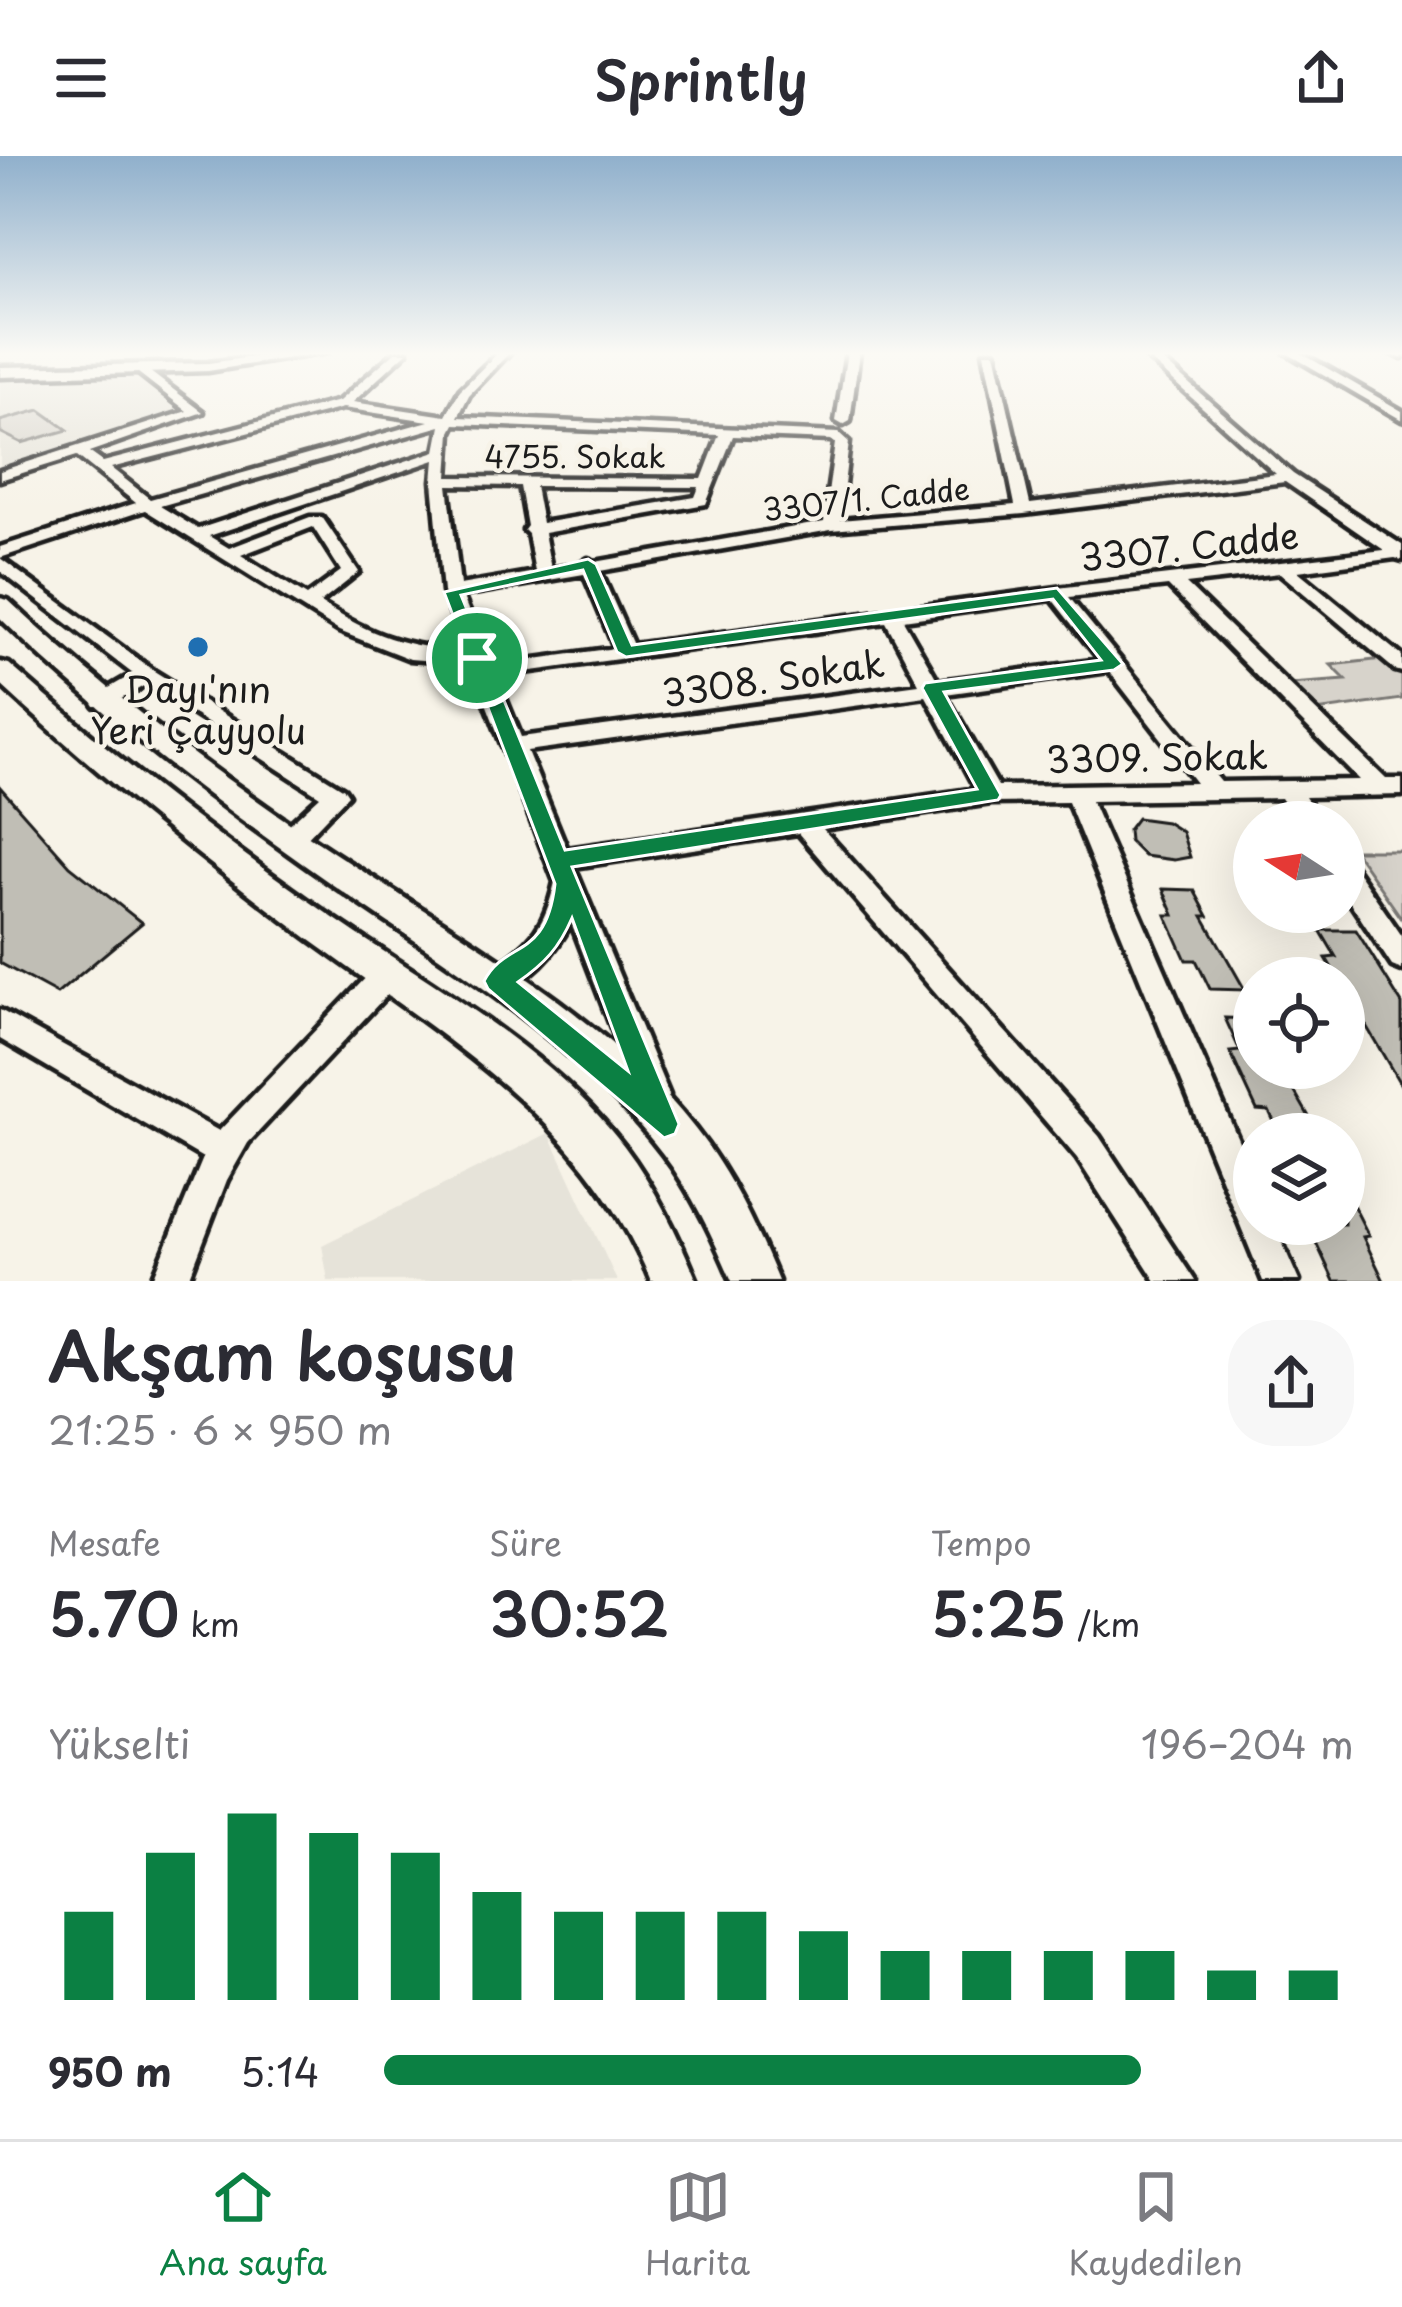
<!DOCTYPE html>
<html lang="tr">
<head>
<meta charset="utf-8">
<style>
	:root { --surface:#fff; --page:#f7f7f7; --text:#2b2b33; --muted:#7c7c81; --line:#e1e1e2; --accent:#0b8043 }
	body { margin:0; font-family:"Playpen Sans",sans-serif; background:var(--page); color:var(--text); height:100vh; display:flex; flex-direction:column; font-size:45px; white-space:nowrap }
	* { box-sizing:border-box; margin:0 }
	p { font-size:39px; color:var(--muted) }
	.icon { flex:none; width:66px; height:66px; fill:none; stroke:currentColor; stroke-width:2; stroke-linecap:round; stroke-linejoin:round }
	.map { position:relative; height:1125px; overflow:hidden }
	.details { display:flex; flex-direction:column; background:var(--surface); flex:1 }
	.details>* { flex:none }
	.needle { width:78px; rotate:282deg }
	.buttons { position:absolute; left:1233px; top:645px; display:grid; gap:24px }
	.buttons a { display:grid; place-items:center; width:132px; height:132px; border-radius:50%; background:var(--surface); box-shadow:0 12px 48px #0002; font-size:60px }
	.pin { position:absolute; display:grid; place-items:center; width:102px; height:102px; color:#fff; margin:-51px; border:6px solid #fff; border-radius:50%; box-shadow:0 3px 12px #0007 }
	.round { display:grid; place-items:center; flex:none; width:126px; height:126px; border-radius:48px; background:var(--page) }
	.overview { display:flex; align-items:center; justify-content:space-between; height:204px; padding:0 48px }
	h1 { font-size:66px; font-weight:600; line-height:90px }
	.stats { display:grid; grid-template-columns:repeat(3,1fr); gap:18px; height:204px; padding:12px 48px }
	.stats div { display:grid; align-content:center }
	.stats b { font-size:60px; font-weight:600 }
	.stats small { font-size:33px; font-weight:400 }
	.stats p { font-size:33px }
	.chart { height:336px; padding:24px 48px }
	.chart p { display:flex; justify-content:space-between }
	.chart svg { width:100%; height:216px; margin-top:12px; stroke:var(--accent); stroke-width:6 }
	ul { padding:0 48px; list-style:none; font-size:39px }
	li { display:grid; grid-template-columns:192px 144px 1fr; align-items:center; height:90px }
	li i { height:30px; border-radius:15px; background:var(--accent) }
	header { display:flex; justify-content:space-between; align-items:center; height:156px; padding:0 48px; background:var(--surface); font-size:54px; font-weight:600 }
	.tab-bar { display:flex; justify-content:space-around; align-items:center; height:168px; border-top:3px solid var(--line); background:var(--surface); font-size:33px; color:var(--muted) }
	.tab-bar a { display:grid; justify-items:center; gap:6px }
	.tab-bar .current { color:var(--accent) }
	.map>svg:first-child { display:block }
	.built { fill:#e6e3d9 }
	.green { fill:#d7d3cb; stroke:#7a7874; stroke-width:3 }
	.building { fill:#c0beb5; stroke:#1c1c1c; stroke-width:3 }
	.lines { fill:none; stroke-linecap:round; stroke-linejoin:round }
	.minor-casing { stroke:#1c1c1c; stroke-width:9 }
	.major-casing { stroke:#1c1c1c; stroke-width:9 }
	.minor { fill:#f7f3e8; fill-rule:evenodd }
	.major { fill:#f7f3e8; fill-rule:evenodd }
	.route { fill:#0b8043; stroke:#fff; stroke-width:3; fill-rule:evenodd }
	.poi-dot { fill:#1f6fb2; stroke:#f7f3e8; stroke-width:4.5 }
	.labels { text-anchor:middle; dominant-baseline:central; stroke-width:9; stroke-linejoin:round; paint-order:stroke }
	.far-street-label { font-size:30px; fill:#1c1c1c; stroke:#f7f3e8 }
	.street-label { font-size:36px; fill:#1c1c1c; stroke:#f7f3e8 }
	.poi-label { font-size:36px; fill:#1c1c1c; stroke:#f7f3e8 }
</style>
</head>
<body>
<header><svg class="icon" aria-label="menu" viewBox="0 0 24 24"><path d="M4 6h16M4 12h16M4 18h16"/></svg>Sprintly<svg class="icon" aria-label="share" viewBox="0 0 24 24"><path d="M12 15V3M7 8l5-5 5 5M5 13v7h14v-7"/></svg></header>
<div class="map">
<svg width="1402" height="1125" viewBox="0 0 1402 1125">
	<rect width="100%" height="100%" fill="#f7f3e8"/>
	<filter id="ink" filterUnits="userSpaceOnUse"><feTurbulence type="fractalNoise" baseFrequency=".00833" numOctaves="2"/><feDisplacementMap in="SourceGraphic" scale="24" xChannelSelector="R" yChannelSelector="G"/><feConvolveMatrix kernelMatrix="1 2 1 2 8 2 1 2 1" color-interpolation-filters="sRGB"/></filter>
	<g filter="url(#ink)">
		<!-- built -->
		<path class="built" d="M 135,219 L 189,255 L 0,316 L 0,222 Z
			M 549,977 L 617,1125 L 328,1125 L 322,1089 Z"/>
		<!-- green -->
		<path class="green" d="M 40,254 L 68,274 L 22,287 L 0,276 L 0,265 Z
			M 1383,503 L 1402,519 L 1402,543 L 1316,555 L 1290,528 L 1346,524 L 1331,509 Z
			M 1354,694 L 1402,694 L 1402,763 Z"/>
		<!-- building -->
		<path class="building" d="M 0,631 L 70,710 L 142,767 L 57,838 L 0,807 Z
			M 1137,662 L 1166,666 L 1182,676 L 1190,701 L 1174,704 L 1144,700 L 1129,685 L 1128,674 Z
			M 1163,733 L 1194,734 L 1208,760 L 1203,760 L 1245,834 L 1210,833 L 1196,804 L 1186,804 L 1166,759 L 1174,759 Z
			M 1320,774 L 1356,774 L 1402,848 L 1402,931 L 1344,832 L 1344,822 L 1338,822 L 1326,802 L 1336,801 Z
			M 1225,862 L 1254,863 L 1254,912 L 1281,912 L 1319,978 L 1280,978 L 1269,955 L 1257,954 L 1230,896 L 1240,895 Z
			M 1344,1031 L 1369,1080 L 1363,1081 L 1384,1125 L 1334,1125 L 1313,1080 L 1325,1079 L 1320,1068 L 1344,1068 Z"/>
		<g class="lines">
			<defs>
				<path id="minor" d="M 395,196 L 407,196 L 353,246 L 446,260 L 460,234 L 499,196 L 510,196 L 469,239 L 458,261 L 839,277 L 849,286 L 840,364 L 1015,349 L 984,196 L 995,196 L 1030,348 L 1276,318 L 1141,196 L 1153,196 L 1293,318 L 1402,389 L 1402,404 L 1395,402 L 1298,415 L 1402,500 L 1402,516 L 1395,514 L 1280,417 L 1186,428 L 1386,623 L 1402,623 L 1402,639 L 1305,641 L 1322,666 L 1297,666 L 1281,642 L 1091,645 L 1254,1020 L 1254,1068 L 1274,1068 L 1299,1125 L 1263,1125 L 1068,646 L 991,647 L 823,673 L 1099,980 L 1195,1125 L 1156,1125 L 1077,1002 L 798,677 L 574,711 L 669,939 L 664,950 L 653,954 L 642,950 L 571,766 C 556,797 530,825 497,837 L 487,834 L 483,825 L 487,816 C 529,790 544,774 555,726 L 471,508 L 410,503 L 339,475 L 145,354 L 0,402 L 154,515 L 344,633 L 348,639 L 299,690 L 290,692 L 281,690 L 278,683 L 281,676 L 320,640 L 147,528 L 109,550 L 95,550 L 92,545 L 95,540 L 133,518 L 0,415 L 0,391 L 136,347 L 77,300 L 0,324 L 0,315 L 187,255 L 137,216 L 137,212 L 145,212 L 203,256 L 89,296 L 103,306 L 339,245 ZM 343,252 L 429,265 L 150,343 L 111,312 ZM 455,268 L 719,279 L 702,323 L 448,321 L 451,276 ZM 441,270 L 436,295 L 198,373 L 160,350 ZM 733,280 L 831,284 L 835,287 L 824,366 L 595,406 L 588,403 L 580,408 L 551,413 L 544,377 L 706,348 ZM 435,304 L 433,325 L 443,436 L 466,495 C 404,491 373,480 320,447 L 359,416 L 322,361 L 310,361 L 229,392 L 209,380 ZM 1285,326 L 1384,394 L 1057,432 L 633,489 L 600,415 L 831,374 L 1024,358 ZM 448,329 L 520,330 L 527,370 L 524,374 L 528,378 L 535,416 L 460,429 ZM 535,330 L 699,331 L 695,341 L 542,367 ZM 313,371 L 341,415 L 307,440 L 241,399 ZM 584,418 L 615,492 L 491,509 L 462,439 ZM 1168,430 L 1359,624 L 1221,626 L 1069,441 ZM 1052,443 L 1100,504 L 938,525 L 903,464 ZM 886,466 L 919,528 L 521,581 L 496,520 ZM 1109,515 L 1196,627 L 998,630 L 945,538 ZM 926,540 L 976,633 L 567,693 L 527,595 Z
					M 847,196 L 859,196 L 850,265 L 843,269 L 836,265 Z
					M 1285,196 L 1299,196 L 1402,255 L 1402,264 Z
					M 1390,196 L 1402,196 L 1402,202 Z
					M 1344,706 L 1353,709 L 1402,780 L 1402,814 L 1392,810 L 1344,737 Z
					M 386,808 L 396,811 L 400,820 L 396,829 L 248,987 L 227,1024 L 188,1125 L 152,1125 L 203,1002 L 0,883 L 0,854 L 219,975 L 376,811 Z"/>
				<path id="major" d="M 289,196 L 327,196 L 208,215 L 0,221 L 0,211 L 208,207 Z
					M 0,442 L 8,444 C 102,532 204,609 310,681 C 434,764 604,855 695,973 C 731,1018 756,1072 778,1125 L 732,1125 C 713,1081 692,1036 663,998 C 570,876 425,795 303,708 C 196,632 94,553 0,462 Z
					M 0,506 L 9,508 C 105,593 204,671 309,745 C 415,821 543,884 624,990 C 655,1031 677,1077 697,1125 L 651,1125 C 584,958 432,875 294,772 C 192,695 94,615 0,528 Z"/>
			</defs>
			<!-- minor casing -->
			<use href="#minor" class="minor-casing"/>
			<!-- major casing -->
			<use href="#major" class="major-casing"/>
			<!-- minor -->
			<use href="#minor" class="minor"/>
			<!-- major -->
			<use href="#major" class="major"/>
		</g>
	</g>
	<!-- sky -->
	<linearGradient id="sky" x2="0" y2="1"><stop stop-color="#90b0cc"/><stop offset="0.56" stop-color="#fbfaf5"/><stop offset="1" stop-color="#fbfaf5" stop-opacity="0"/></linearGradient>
	<rect width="1402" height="353" fill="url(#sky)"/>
	<!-- route -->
	<path class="route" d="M 588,403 L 596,408 L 632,489 L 1057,432 L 1123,508 L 1114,514 L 944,536 L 1001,639 L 998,644 L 572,711 L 679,968 L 675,978 L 664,982 L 488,833 L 484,825 C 506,783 546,805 555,728 L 444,436 ZM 583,414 L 617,496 L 626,501 L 1053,443 L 1101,504 L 925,527 L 922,532 L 977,633 L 565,694 L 461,439 ZM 572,762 L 628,915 L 518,826 C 545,807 559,792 572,762 Z"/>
	<!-- markers -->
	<circle class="poi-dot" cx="198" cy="491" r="12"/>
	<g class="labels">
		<!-- far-street labels -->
		<g class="far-street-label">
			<text x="575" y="299">4755. Sokak</text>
			<text transform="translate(866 342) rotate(-6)">3307/1. Cadde</text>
		</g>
		<!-- street labels -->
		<g class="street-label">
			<text transform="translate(1189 389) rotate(-6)">3307. Cadde</text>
			<text transform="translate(773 521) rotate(-8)">3308. Sokak</text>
			<text transform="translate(1157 600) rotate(-1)">3309. Sokak</text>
		</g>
		<!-- poi labels -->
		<g class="poi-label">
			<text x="198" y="532">Dayı'nın<tspan x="198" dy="41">Yeri Çayyolu</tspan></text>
		</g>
	</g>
</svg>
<div class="buttons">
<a><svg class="needle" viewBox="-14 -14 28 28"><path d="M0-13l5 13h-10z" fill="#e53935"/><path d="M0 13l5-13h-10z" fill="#7c7c81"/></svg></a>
<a><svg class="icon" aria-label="locate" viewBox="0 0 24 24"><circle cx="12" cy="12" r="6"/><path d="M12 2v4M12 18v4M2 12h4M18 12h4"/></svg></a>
<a><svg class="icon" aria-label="layers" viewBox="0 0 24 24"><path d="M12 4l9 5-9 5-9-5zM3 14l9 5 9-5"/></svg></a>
</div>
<div class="pin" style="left:477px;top:502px;background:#1e9e55"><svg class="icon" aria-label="arrive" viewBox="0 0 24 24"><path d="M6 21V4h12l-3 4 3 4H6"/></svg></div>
</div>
<section class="details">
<div class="overview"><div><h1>Akşam koşusu</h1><p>21:25 · 6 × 950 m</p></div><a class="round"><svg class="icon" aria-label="share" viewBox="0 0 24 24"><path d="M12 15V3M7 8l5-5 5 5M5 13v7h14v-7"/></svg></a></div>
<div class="stats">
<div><p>Mesafe</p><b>5.70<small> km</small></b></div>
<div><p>Süre</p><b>30:52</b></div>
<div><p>Tempo</p><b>5:25<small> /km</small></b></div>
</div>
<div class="chart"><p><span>Yükselti</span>196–204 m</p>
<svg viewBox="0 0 160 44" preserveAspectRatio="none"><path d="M5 44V26M15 44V14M25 44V6M35 44V10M45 44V14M55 44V22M65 44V26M75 44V26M85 44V26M95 44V30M105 44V34M115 44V34M125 44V34M135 44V34M145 44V38M155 44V38"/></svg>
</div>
<ul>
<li><b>950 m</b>5:14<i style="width:78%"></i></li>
</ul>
</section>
<nav class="tab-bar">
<a class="current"><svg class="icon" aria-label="home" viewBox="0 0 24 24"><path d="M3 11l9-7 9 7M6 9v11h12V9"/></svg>Ana sayfa</a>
<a><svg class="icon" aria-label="map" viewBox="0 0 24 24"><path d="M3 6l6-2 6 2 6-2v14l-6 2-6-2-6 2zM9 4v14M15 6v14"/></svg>Harita</a>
<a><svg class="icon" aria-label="saved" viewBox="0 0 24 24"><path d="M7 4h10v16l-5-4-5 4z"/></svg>Kaydedilen</a>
</nav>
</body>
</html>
